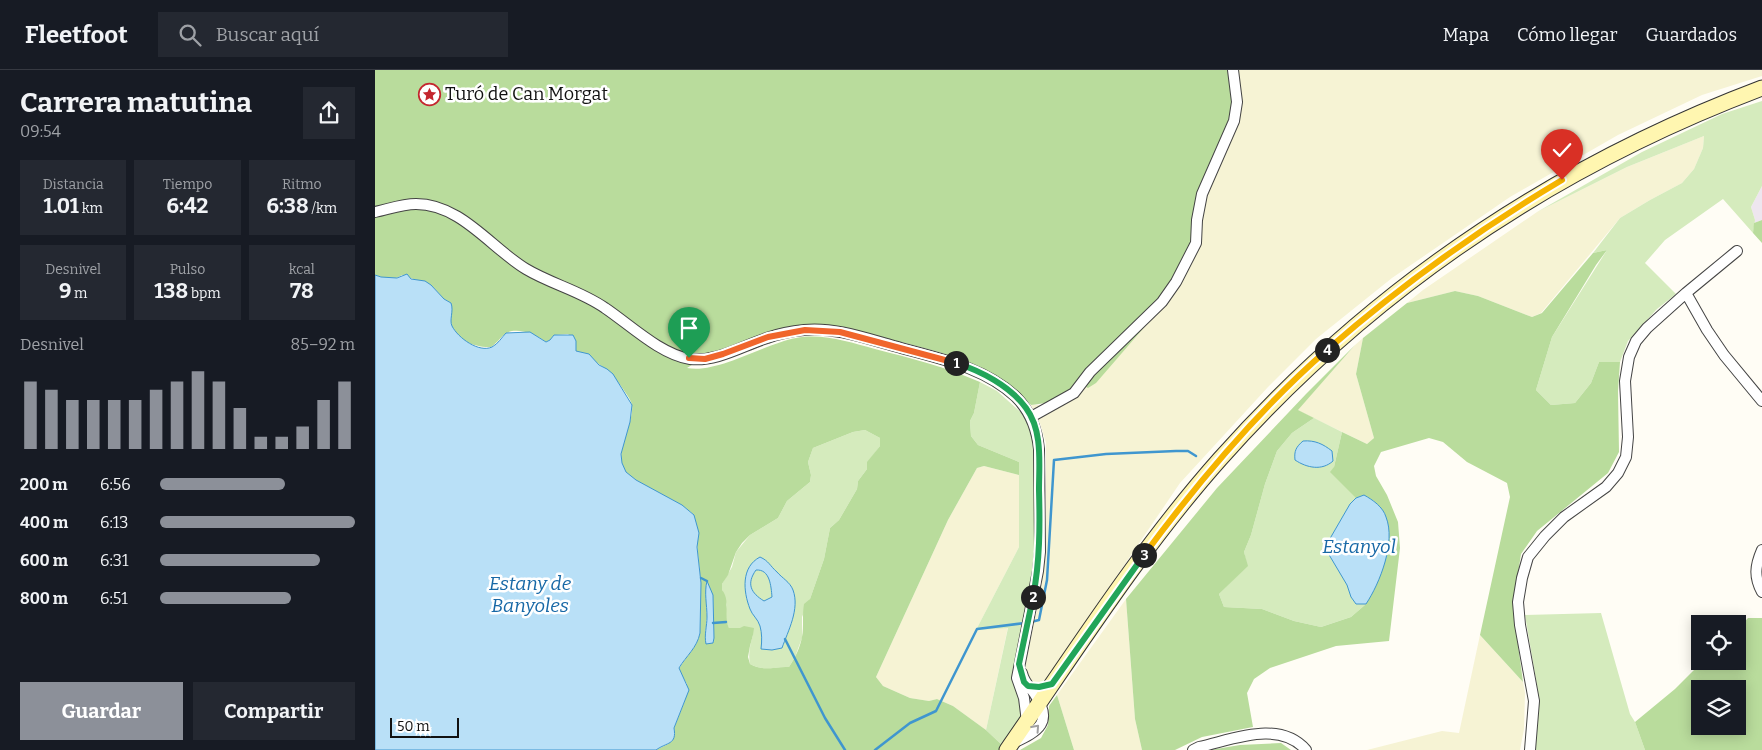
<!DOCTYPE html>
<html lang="es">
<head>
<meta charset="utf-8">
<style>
	:root { --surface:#171b24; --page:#242831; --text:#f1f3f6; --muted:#9ea1a6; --line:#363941; --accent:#8c9099 }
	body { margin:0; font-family:Bitter,serif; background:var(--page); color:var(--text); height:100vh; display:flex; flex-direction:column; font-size:19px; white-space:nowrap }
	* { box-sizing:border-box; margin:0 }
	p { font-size:16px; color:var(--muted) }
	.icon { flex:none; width:28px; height:28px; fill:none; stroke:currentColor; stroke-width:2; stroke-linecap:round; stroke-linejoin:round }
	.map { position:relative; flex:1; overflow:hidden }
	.sheet { display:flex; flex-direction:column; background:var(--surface); width:375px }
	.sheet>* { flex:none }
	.buttons { position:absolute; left:1316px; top:545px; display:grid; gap:10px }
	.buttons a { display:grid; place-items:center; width:55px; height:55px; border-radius:0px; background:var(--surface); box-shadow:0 2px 12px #0003; font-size:25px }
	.scale { position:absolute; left:15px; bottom:12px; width:69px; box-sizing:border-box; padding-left:5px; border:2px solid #111; border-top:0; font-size:14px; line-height:18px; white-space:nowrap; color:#111; -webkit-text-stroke:4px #fff; paint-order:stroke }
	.pin { position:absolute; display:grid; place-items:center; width:42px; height:42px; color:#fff; margin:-51px -21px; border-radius:50% 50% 50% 0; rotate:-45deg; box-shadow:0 0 5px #0007 }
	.pin .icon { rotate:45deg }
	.km { position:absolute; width:25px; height:25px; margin:-12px; border-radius:50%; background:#222; color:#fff; font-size:14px; line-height:25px; text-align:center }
	.round { display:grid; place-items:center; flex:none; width:52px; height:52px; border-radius:0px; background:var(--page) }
	.head { display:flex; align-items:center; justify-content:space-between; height:85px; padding:0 20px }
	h1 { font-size:28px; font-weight:700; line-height:38px }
	.figures { display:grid; grid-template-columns:repeat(3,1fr); gap:8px; height:85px; padding:5px 20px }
	.figures div { display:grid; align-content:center; border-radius:0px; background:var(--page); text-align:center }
	.figures b { font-size:21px; font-weight:700 }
	.figures small { font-size:14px; font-weight:400 }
	.figures p { font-size:14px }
	.chart { height:140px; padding:10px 20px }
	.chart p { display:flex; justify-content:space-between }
	.chart svg { width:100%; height:90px; margin-top:5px; stroke:var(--accent); stroke-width:6 }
	.primary-button { display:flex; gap:10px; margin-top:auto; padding:10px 20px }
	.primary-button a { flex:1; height:58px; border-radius:0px; background:var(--accent); color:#fff; font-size:20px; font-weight:700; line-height:58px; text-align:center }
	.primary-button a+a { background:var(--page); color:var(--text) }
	ul { padding:0 20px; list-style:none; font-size:16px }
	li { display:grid; grid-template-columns:80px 60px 1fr; align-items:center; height:38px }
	li i { height:12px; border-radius:6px; background:var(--accent) }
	header { display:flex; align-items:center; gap:30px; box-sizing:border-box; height:70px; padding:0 25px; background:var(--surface); border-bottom:1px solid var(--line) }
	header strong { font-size:24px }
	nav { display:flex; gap:28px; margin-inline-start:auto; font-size:18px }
	.search { width:350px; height:45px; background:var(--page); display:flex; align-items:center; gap:12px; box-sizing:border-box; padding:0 18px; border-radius:0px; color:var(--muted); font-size:19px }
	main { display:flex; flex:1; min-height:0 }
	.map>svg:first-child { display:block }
	.industrial { fill:#eee6ef }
	.farmland { fill:#f6f3d4 }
	.green { fill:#d5ebbd }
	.forest { fill:#b9dc9c; fill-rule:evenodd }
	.water { fill:#b9e0f7; stroke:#3f96cf; fill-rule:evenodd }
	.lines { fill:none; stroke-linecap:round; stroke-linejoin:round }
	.stream { stroke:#3f96cf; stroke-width:2.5 }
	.street-casing { stroke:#444; stroke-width:12 }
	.secondary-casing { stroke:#333; stroke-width:17 }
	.street { stroke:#fff; stroke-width:10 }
	.secondary { stroke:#fff6b0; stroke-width:15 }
	.oneway { stroke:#a0a0a0 }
	.split-1-casing { stroke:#fff; stroke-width:10 }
	.split-2-casing { stroke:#fff; stroke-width:10 }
	.split-3-casing { stroke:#fff; stroke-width:10 }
	.split-4-casing { stroke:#fff; stroke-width:10 }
	.split-5-casing { stroke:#fff; stroke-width:10 }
	.split-1 { stroke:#f0652b; stroke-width:6 }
	.split-2 { stroke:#22a559; stroke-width:6 }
	.split-3 { stroke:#22a559; stroke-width:6 }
	.split-4 { stroke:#f5b400; stroke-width:6 }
	.split-5 { stroke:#f5b400; stroke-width:6 }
	.labels { text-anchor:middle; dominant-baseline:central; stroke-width:5; stroke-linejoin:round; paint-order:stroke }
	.poi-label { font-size:18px; fill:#111; stroke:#fff; text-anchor:start }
	.water-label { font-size:19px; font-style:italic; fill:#1768a6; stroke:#fff }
</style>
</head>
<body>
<header>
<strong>Fleetfoot</strong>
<div class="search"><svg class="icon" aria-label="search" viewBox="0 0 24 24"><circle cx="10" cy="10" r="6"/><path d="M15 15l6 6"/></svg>Buscar aquí</div>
<nav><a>Mapa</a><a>Cómo llegar</a><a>Guardados</a></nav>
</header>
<main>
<section class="sheet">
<div class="head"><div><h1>Carrera matutina</h1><p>09:54</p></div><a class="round"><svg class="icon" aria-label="share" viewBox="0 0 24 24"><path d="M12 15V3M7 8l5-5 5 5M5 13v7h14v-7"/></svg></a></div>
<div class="figures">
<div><p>Distancia</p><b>1.01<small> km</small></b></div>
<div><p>Tiempo</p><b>6:42</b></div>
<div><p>Ritmo</p><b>6:38<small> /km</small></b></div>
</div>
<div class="figures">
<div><p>Desnivel</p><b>9<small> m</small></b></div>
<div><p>Pulso</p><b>138<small> bpm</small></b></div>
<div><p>kcal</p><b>78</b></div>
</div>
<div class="chart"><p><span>Desnivel</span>85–92 m</p>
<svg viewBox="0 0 160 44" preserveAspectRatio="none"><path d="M5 44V11M15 44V15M25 44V20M35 44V20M45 44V20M55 44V20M65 44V15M75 44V11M85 44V6M95 44V11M105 44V24M115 44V38M125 44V38M135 44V33M145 44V20M155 44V11"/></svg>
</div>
<ul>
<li><b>200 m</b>6:56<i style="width:64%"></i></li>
<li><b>400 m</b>6:13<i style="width:100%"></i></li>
<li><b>600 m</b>6:31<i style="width:82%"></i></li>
<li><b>800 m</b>6:51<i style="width:67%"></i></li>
</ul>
<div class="primary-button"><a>Guardar</a><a>Compartir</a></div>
</section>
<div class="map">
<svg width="1387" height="680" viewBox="0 0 1387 680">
	<rect width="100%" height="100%" fill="#fffdf5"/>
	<!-- industrial -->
	<path class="industrial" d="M 1387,116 L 1387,150 L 1379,153 L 1380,150 L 1376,137 Z"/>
	<!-- farmland -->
	<path class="farmland" d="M 853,0 L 1387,0 L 1387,6 L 1327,25 L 1243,65 L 1135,127 L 1017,208 L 941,269 L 893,317 L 805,413 L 676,603 L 670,610 L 660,614 L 653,610 L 651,603 L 651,591 L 663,534 L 671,484 L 671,373 L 665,353 L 656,335 L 667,335 L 826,141 L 843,97 Z
		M 1329,66 L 1328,78 L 1319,99 L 1307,113 L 1275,130 L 1245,148 L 1166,243 L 1157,247 L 1103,226 L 1080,221 L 1032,233 L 1048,220 L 1162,142 L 1252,97 Z
		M 988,268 L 981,304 L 999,368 L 992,374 L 922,340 L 980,275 Z
		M 609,396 L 644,405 L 644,477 L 601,560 L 633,557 L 611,660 L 578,636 L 569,632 L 562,629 L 554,631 L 535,628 L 508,616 L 501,607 L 573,450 L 602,398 Z
		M 751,529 L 760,649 L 767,680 L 699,680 L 682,625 Z
		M 1105,565 L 1148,612 L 1150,623 L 1149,659 L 1145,680 L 992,680 L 1067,661 L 1084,663 Z"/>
	<!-- green -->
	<path class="green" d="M 1387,31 L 1387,116 L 1376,137 L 1380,150 L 1378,163 L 1348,129 L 1290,170 L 1270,193 L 1301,224 L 1282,239 L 1253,271 L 1245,292 L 1224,292 L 1216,313 L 1200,333 L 1176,335 L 1161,320 L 1177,267 L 1232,180 L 1218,183 L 1245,148 L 1275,130 L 1307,113 L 1319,99 L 1328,78 L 1329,66 L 1252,97 L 1162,142 L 1267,82 L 1347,44 Z
		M 605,312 L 622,321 L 649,345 L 656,362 L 659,379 L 660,479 L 657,502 L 639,606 C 639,615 643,621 645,629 C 650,648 638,660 627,675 L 611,660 L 633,558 L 601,560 L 644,477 L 644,392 L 603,375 L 596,366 L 595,351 L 599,343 Z
		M 939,348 L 967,362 L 959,397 L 989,425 L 991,534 L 976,547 L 946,557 L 919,551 L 887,539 L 849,537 L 844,524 L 872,496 L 869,482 L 876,465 L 890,414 L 902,381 L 917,363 Z
		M 490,360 L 505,368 L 505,376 L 493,392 L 492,399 L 483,411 L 482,419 L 464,450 L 455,458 L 449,489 L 435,529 L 427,547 L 427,568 L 420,587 L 414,597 C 400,596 389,602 375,594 C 373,584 375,575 378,565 L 366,558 L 354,558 L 351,552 L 350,543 L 352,535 L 347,520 L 347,514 L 357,497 L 361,482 L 375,465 L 403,448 L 412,431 L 435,412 L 436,405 L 433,392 L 438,378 L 478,362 Z
		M 1226,543 L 1255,644 L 1260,652 L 1270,680 L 1159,680 L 1163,650 L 1163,622 L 1150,545 Z"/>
	<!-- forest -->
	<path class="forest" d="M 0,0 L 853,0 L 857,22 L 857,45 L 843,97 L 826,141 L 816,183 L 795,224 L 772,254 L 721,313 L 713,318 L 703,313 C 689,326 675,334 656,335 C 645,323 634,313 620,305 C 577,280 513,270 465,258 L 452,256 L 330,287 L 312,298 C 342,304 389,274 421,268 C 448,263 474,272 500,279 C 535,288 571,297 605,312 L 599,343 L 595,351 L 596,366 L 603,375 L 644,392 L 644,405 L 609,396 L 602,398 L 573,450 L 501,607 L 508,616 L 535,628 L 554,631 L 562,629 L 578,636 L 611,660 L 627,675 L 624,680 L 281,680 L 293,674 L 300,664 L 299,658 L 309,633 L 312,614 L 308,608 L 304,599 C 311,586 322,578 325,563 L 326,513 L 319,445 C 303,428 257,414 249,399 C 243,387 248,373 252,362 C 254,354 258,344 257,335 C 256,331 253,326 250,322 C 238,302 222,291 201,281 L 201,271 L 193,264 L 179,265 L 175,270 L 171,272 C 162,265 141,256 130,264 C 125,268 121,274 116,277 C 101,278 79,270 76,254 C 75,248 76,240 76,233 L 69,229 L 56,215 L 27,205 C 19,211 8,208 0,205 ZM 490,360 L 505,368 L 505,376 L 492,392 L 492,399 L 483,411 L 482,419 L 464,450 L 455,458 L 449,489 L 435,529 L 429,534 C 427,545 429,556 427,567 C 425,578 420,588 414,597 C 400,596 388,602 375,594 L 373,587 L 375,576 L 378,565 L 379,558 L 369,556 L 365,558 L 354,558 C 348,545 356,531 347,520 L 347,514 L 353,505 L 361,482 L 367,473 L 375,465 L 403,448 L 412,431 L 435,412 L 436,405 L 433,392 L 438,378 L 478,362 ZM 338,525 L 339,568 L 338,573 L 330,567 L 332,546 L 331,531 Z
		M 1387,150 L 1387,173 L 1378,163 L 1379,153 Z
		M 1232,180 L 1221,195 L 1177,267 L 1161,320 L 1176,335 L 1200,333 L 1216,313 L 1224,292 L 1245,292 L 1243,321 L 1244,382 L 1233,403 L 1162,461 L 1146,484 L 1138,537 L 1148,612 L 1105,565 L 1135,427 L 1132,413 L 1092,392 L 1068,372 L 1054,368 L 1006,382 L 999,396 L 1001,406 L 1012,425 L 1023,452 L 1025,478 L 1014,571 L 961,576 L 895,598 L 879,609 L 872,623 L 878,657 L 827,667 L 800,680 L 767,680 L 760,649 L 751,529 L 842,418 L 931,324 L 980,275 L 923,340 L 939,348 L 917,363 L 902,381 L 890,414 L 876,465 L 869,482 L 873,496 L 844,524 L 849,537 L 887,539 L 919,551 L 946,557 L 976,547 L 991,534 L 999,431 L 990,426 L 981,428 L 955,402 L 959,397 L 967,362 L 992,374 L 999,368 L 981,304 L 988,268 L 1032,233 L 1080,221 L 1103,226 L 1157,247 L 1167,243 L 1218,183 Z
		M 1373,548 L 1387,548 L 1387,680 L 1270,680 L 1260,652 L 1300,619 L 1328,591 L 1362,591 L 1363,559 ZM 1325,619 L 1362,619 L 1362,656 L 1325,656 Z
		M 682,625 L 699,680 L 645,680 L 666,668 L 673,655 L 674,636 Z
		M 906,673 L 916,680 L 835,680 L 865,675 Z"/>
	<!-- water -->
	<path class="water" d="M 32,204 L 36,209 L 50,211 L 56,215 L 69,229 L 76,233 C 79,241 74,250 77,256 C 83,268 104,283 117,277 C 123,274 127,267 131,263 L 155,262 L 171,272 L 175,270 L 179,265 L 198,265 L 201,271 L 201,281 L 214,284 L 224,295 L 232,299 L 238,304 L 257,335 L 255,352 L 246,384 L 247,393 L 251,402 L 261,410 L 307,435 L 319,445 L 324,463 L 322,477 L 326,513 L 325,563 C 322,578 311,586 304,598 L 314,620 L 299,658 C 302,675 292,672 281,680 L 0,680 L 0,205 L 6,207 L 22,208 Z
		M 928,371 C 940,370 948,374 957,381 L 958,391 C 947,401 932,398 920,390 C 919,381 921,377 928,371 Z
		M 989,425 C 998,430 1008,437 1011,447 C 1021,472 1005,513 991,534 L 981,534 L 976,527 L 972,515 L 953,483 L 953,472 L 975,434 L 981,428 Z
		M 385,487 C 394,491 395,496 402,502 C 407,508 415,512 418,520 C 425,539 413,561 407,578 L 397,580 L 386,579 C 387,571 387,563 385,556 C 383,549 377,545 375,539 C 368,521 366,497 385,487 ZM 381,500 C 395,499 396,516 397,527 L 389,531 C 376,523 371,514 381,500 Z
		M 332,511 L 338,525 L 339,568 L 338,573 L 331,574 C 329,565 332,556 332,547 C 332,534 329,523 332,511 Z"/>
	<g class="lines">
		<!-- stream -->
		<path class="stream" d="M 326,508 L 332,511
			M 656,552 L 664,550 L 672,510 L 679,390 L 731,384 L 801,381 L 813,381 L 821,386
			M 338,553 L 351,552
			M 410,569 L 450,648 L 470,680
			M 500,680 L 535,653 L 561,641 L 602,559 L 650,553"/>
		<defs>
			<path id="street" d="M 0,142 C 14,139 27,134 41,134 C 86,134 116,178 151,199 C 176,214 206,221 230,238 C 254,254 286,285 315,289 C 342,292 367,276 392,268 C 403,264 417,261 429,260 C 460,257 490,268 519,276 C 561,288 608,296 641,327 C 656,342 662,359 664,379 L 665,482 L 663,501 L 642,608 L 649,628 L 652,652
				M 1311,223 L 1332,260 L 1349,285 L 1387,331
				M 656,347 L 699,323 L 715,302 L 787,232 L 801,212 L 821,173 L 822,150 L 827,124 L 859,51 L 862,32 L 858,0
				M 1387,480 C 1380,496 1379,507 1387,522
				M 638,673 C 664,661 679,652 659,623 C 654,616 649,612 647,603
				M 818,680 L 824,677 C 857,670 904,649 931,680
				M 1155,680 L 1159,631 L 1145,555 L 1143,532 L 1147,508 L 1153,487 L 1170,466 L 1189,447 L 1231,417 L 1243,403 L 1251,387 L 1253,367 L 1250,311 L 1254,287 L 1261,271 L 1272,258 L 1311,223 L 1362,181"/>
			<path id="secondary" d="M 632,680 C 700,582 765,479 845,389 C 995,220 1175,98 1387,18"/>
		</defs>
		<!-- street casing -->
		<use href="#street" class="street-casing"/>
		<!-- secondary casing -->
		<use href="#secondary" class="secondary-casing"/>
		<!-- street -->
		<use href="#street" class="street"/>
		<!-- secondary -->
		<use href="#secondary" class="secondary"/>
	</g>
	<!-- one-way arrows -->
	<defs><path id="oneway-chevron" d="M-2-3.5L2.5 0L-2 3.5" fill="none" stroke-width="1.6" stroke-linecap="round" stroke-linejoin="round" transform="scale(1.25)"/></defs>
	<use class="oneway" href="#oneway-chevron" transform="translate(661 658) rotate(-48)"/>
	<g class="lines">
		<defs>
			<path id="split-1" d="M 314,288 L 330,289 L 348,284 L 393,267 L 430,260 L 465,262 L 581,293"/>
			<path id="split-2" d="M 581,293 C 606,301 635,316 651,338 C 668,361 664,393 664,420 C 665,456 665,491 658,527"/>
			<path id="split-3" d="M 658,527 L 644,594 L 649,612 L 653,616 L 664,617 L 677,614 L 769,485"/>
			<path id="split-4" d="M 769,485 C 823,412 883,340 952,280"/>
			<path id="split-5" d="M 952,280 C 1025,216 1103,160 1187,110"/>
		</defs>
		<!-- split-1 casing -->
		<use href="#split-1" class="split-1-casing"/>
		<!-- split-2 casing -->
		<use href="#split-2" class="split-2-casing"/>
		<!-- split-3 casing -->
		<use href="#split-3" class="split-3-casing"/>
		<!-- split-4 casing -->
		<use href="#split-4" class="split-4-casing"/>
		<!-- split-5 casing -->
		<use href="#split-5" class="split-5-casing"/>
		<!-- split-1 -->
		<use href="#split-1" class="split-1"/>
		<!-- split-2 -->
		<use href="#split-2" class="split-2"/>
		<!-- split-3 -->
		<use href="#split-3" class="split-3"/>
		<!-- split-4 -->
		<use href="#split-4" class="split-4"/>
		<!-- split-5 -->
		<use href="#split-5" class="split-5"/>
	</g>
	<!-- icons -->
	<defs>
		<symbol id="sight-ring" viewBox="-11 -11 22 22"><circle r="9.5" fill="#fff" stroke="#c4262e" stroke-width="1.5"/><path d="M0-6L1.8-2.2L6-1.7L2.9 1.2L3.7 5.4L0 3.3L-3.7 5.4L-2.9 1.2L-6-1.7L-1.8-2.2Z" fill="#c4262e"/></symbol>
	</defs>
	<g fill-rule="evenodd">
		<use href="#sight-ring" x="42" y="12" width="25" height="25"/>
	</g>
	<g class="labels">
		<!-- poi labels -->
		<g class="poi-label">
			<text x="70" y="24">Turó de Can Morgat</text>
		</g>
		<!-- water labels -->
		<g class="water-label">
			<text x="984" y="476">Estanyol</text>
			<text x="155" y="513">Estany de<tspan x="155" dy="22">Banyoles</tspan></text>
		</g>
	</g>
</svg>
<div class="buttons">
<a><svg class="icon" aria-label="locate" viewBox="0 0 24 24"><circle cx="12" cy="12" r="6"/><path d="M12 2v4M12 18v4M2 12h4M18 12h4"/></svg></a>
<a><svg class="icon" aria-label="layers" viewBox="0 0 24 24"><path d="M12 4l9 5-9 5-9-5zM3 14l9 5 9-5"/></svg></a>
</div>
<div class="scale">50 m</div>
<div class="pin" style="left:314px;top:288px;background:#1e9e55"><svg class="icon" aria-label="arrive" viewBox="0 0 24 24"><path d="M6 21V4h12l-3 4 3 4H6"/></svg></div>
<div class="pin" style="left:1187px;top:110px;background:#d93025"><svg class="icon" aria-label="check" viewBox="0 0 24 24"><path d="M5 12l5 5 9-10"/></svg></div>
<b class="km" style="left:581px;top:293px">1</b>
<b class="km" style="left:658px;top:527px">2</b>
<b class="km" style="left:769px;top:485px">3</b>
<b class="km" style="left:952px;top:280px">4</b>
</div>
</main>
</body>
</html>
